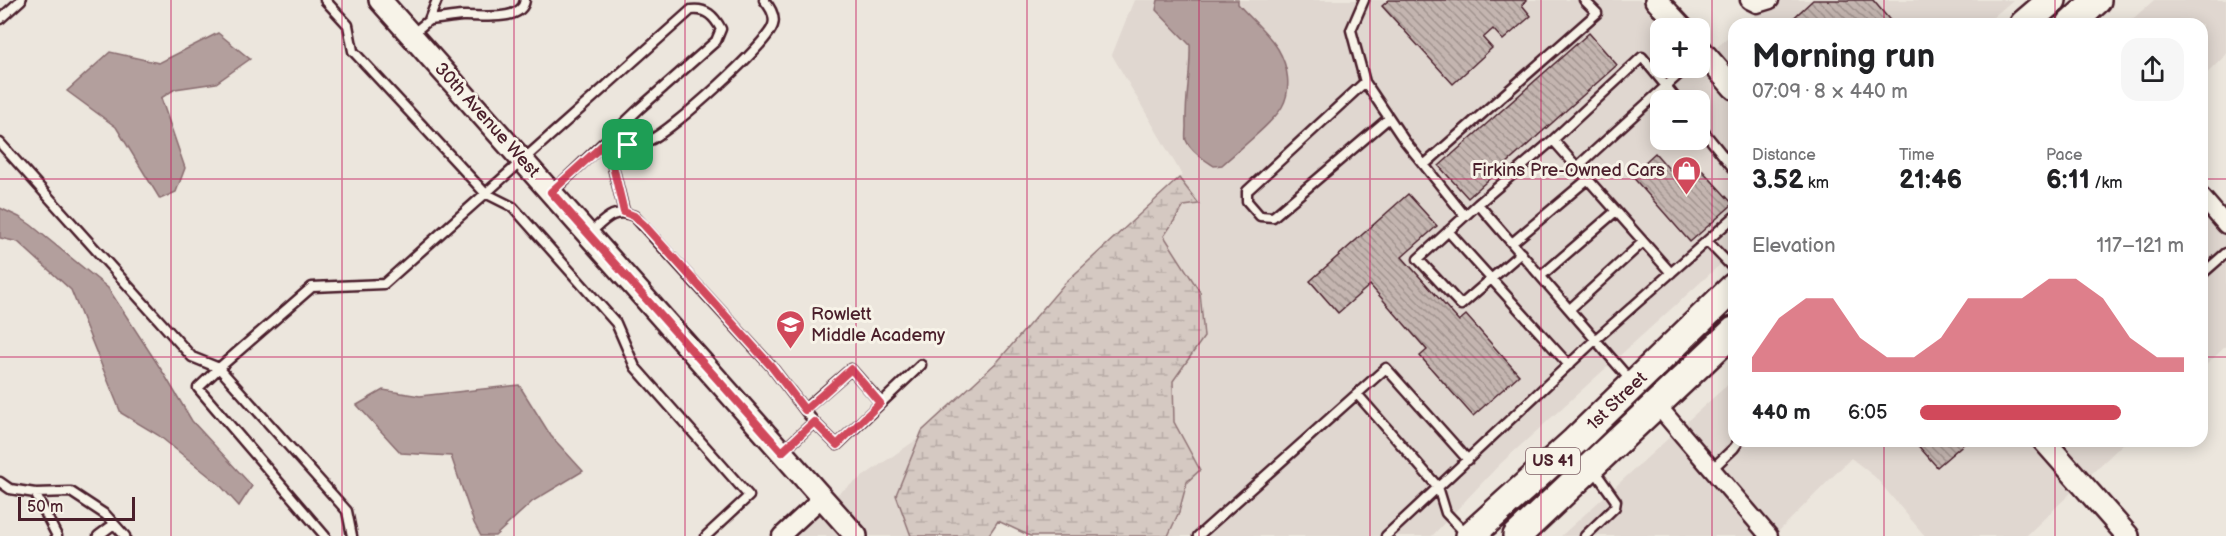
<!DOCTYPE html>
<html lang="en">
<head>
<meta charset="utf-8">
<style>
	:root { --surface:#fff; --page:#f6f6f6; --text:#202124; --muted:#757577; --accent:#d1495b }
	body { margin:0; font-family:"Balsamiq Sans",sans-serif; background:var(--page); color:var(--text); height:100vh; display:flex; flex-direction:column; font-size:22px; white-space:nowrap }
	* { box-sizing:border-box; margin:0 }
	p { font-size:20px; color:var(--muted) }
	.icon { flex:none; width:33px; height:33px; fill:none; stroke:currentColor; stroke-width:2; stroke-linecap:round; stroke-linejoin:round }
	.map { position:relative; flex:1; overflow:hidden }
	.sheet { position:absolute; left:1728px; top:18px; width:480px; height:429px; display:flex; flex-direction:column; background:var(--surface); border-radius:18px; box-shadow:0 3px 15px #0003 }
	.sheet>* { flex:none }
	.buttons { position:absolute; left:1650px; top:18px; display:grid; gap:12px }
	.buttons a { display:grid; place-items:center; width:60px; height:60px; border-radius:12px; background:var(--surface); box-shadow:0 3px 15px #0003; font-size:30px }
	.scale { position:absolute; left:18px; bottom:15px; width:117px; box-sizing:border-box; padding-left:6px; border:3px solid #4a1f2b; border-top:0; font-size:16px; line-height:21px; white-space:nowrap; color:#4a1f2b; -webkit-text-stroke:4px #f7f3e8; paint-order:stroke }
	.pin { position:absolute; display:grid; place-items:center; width:51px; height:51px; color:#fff; margin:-26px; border-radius:12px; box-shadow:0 3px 9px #0006 }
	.round { display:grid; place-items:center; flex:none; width:63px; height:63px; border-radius:18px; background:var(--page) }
	.overview { display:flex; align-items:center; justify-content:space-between; height:102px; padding:0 24px }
	h1 { font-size:33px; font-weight:800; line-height:45px }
	.metrics { display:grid; grid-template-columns:repeat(3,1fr); gap:9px; height:102px; padding:6px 24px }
	.metrics div { display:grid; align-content:center }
	.metrics b { font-size:26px; font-weight:800 }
	.metrics small { font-size:16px; font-weight:400 }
	.metrics p { font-size:16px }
	.chart { height:168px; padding:12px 24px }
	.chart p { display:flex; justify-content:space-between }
	.chart svg { width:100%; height:108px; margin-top:6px; fill:var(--accent); opacity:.7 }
	ul { padding:0 24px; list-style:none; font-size:20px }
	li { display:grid; grid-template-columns:96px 72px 1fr; align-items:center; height:45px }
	li i { height:15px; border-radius:8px; background:var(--accent) }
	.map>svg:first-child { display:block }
	.built { fill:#e0d7d0; fill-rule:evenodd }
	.wetland { fill:url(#wetland-marsh); stroke:#907476; stroke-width:1.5 }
	.water { fill:#b39f9d; stroke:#896c6f; stroke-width:1.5 }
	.building { fill:url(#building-back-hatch); stroke:#4a1f2b; stroke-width:1.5 }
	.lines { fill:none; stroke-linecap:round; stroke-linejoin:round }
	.service-casing { stroke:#4a1f2b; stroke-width:13 }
	.minor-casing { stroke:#4a1f2b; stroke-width:21 }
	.tertiary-casing { stroke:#4a1f2b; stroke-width:26 }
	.primary-casing { stroke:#4a1f2b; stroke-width:32 }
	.service { stroke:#f7f3e8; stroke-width:8 }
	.minor { stroke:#f7f3e8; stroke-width:16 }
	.tertiary { stroke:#f7f3e8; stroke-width:21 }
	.primary { stroke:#f7f3e8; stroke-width:27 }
	.route-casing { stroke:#fff; stroke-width:12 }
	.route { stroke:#d1495b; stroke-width:8 }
	.grid { fill:none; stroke:#c2185b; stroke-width:1.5; stroke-opacity:0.55 }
	.labels { text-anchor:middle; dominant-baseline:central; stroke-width:6; stroke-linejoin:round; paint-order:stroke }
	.shield { fill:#f7f3e8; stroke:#7e5f64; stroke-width:1.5 }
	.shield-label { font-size:16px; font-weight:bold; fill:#4a1f2b }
	.street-label { font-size:18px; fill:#4a1f2b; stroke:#f7f3e8 }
	.poi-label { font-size:18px; fill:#4a1f2b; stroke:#f7f3e8; text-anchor:end }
</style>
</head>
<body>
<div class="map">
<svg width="2226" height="536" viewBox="0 0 2226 536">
	<defs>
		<pattern id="wetland-marsh" width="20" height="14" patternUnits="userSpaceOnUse" patternTransform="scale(1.5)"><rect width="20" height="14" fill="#d5c9c2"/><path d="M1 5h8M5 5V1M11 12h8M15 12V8" fill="none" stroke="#b8aca7"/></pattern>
		<pattern id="building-back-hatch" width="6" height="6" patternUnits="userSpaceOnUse" patternTransform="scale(1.5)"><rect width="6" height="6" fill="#c4b5b0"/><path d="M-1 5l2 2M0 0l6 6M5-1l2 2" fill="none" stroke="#a1938f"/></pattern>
	</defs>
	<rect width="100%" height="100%" fill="#ece6dd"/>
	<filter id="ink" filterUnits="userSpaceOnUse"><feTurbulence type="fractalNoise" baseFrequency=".0167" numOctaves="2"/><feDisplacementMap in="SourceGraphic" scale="12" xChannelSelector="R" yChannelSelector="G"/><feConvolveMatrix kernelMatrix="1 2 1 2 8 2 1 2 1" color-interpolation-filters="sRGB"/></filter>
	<g filter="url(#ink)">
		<!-- built -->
		<path class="built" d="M 1134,0 L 1158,0 L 1156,5 L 1173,28 L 1190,45 L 1191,62 L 1187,79 L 1214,166 L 1223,165 L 1265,126 L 1282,107 L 1277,47 L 1238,4 L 1238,0 L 1643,0 L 1668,28 L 1660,28 L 1660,68 L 1700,68 L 1700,65 L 1734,104 L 1734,252 L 1499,465 L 1432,536 L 1168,536 L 1179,512 L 1187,482 L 1200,470 L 1174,422 L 1173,381 L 1204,337 L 1200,292 L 1163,236 L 1184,206 L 1199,204 L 1179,178 L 1182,175 L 1112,55 ZM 1660,100 L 1700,100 L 1700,140 L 1660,140 Z
			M 1782,0 L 2013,0 L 1985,24 L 1745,24 L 1759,12 L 1774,7 Z
			M 2154,0 L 2226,0 L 2226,55 L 2202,78 L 2202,24 L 2127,24 Z
			M 1734,33 L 1734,77 L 1712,51 Z
			M 2202,211 L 2226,238 L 2226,346 L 2202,369 Z
			M 1734,379 L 1734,441 L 2032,441 L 2075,489 L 2026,536 L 1925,536 L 1875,477 L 1851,458 L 1778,532 L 1684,424 Z
			M 1671,436 L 1757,536 L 1561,536 Z
			M 919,438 L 896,495 L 911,536 L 868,536 L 833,497 Z
			M 2057,441 L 2126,441 L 2088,477 Z
			M 821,510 L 844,536 L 793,536 Z"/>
		<!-- wetland -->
		<path class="wetland" d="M 1179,178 L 1199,204 L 1184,206 L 1164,236 L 1200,292 L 1204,337 L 1173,381 L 1174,422 L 1200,470 L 1187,482 L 1179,512 L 1168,536 L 1030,536 L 998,521 L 988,536 L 911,536 L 896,495 L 922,431 L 998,361 L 1065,283 Z"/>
		<!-- water -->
		<path class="water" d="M 1158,0 L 1238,0 L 1238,4 C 1251,19 1268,33 1278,49 C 1288,66 1292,89 1282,107 C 1273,123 1237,151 1222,165 L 1214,166 C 1205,160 1191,152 1186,140 C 1185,137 1186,130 1186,126 C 1185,98 1191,72 1190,45 L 1156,10 Z
			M 218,33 L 250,59 L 216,83 L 175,89 L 161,98 L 185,168 L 176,192 L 160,199 L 116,127 L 67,91 L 110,52 L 159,63 Z
			M 0,208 L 19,217 L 31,225 L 108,288 L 164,374 L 192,421 L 252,486 L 239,506 L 219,484 L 158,435 L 121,413 L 71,290 L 18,242 L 0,238 Z
			M 519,385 L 551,436 L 583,471 L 533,501 L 495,536 L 481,536 L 474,523 L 451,456 L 401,453 L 357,405 L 383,390 L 420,396 Z"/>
		<!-- building -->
		<path class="building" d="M 1389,0 L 1527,0 L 1522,5 L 1531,16 L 1503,40 L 1493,29 L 1483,38 L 1492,48 L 1453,84 L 1382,6 Z
			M 1813,0 L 1873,0 L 1893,24 L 1787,24 Z
			M 1589,33 L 1617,65 L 1468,198 L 1439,166 Z
			M 1655,153 L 1683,185 L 1701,169 L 1733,204 L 1690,242 L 1631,175 Z
			M 1408,194 L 1437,226 L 1402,257 L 1459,321 L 1466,315 L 1519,375 L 1473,416 L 1420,356 L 1427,350 L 1370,285 L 1338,313 L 1310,281 Z
			M 1914,441 L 1967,441 L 1937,467 Z"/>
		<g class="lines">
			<defs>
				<path id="service" d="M 325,0 L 348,25 L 353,51 L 485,193 L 513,207 L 616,323 L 635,367 L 749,496 L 706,536
					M 1364,0 L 1351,30 L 1365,82 L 1404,140 L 1465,216
					M 0,19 L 21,0
					M 429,20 C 440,19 451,17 462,16 C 479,15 522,23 525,0
					M 411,35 L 429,20 L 437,0
					M 1365,82 L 1247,191 L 1247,201 L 1260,216 L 1273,217 L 1389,118
					M 1677,100 L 1666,86 L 1686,68
					M 1700,127 L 1734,169
					M 1553,140 L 1642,57 L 1666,86 L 1577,167
					M 0,143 L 192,357 L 219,368 L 198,388 L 325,536
					M 605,143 C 620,144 635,146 650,140 C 671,131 768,44 773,25 C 776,16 770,7 764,0
					M 1424,165 L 1597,13 L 1584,0
					M 1478,204 L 1553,140 L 1671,273
					M 624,211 L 613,167 L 614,160 L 628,145
					M 1448,231 L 1569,365
					M 589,234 C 604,221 613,207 634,216 L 771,366 L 814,422 L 782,452
					M 1707,241 L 1734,269
					M 1512,243 L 1588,179
					M 1521,253 L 1461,305 L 1418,259 L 1478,204 L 1632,382
					M 2202,274 L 2226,253
					M 1541,276 L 1616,211
					M 1570,309 L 1643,242
					M 1357,394 L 1438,487 L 1446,513 L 1466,534
					M 881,403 L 921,365
					M 805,409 L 851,369 L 881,403 L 837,445 L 814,422
					M 1711,470 L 1734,448 L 1739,441
					M 0,482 L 10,489 L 35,493 L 71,492 L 106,515 L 125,536
					M 35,493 L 57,536
					M 98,536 L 114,524
					M 352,536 L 347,511 L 219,368 L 312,287 L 384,284 L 691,10 C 706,8 714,16 721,29 L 716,41 L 640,108 L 552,192
					M 1198,536 L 1386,368 L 1468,460
					M 1386,536 L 1596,339 L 1734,217
					M 1585,536 L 1615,507 L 1616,501 L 1594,470"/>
				<path id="minor" d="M 1749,0 L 1757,4 L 1770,0
					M 2202,197 L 2226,225
					M 1657,405 L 1769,536
					M 781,536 L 822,498"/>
				<path id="tertiary" d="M 380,0 L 856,536
					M 1656,0 L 1682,28
					M 1700,49 L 1734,88
					M 2044,441 L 2128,536"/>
				<path id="primary" d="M 2024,24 L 2052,0
					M 2071,24 L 2097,0
					M 1470,536 L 1575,441 L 1734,287
					M 1517,536 L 1734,331"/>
			</defs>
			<!-- service casing -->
			<use href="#service" class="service-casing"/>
			<!-- minor casing -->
			<use href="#minor" class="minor-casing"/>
			<!-- tertiary casing -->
			<use href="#tertiary" class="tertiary-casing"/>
			<!-- primary casing -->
			<use href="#primary" class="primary-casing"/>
			<!-- service -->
			<use href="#service" class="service"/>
			<!-- minor -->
			<use href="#minor" class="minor"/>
			<!-- tertiary -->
			<use href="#tertiary" class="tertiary"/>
			<!-- primary -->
			<use href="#primary" class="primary"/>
		</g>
	</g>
	<g class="lines" filter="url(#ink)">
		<defs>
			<path id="route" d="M 605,143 L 628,145 L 614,160 L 613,166 L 624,212 L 634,216 L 644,225 L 771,366 L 805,410 L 851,369 L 880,403 L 837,445 L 814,422 L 782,452 L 551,192 Z"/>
		</defs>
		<!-- route casing -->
		<use href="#route" class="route-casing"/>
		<!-- route -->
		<use href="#route" class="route"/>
	</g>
	<!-- grid -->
	<path class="grid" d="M 171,0 L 171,536M 342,0 L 342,536M 514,0 L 514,536M 685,0 L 685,536M 856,0 L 856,536M 1027,0 L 1027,536M 1199,0 L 1199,536M 1370,0 L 1370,536M 1541,0 L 1541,536M 1712,0 L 1712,536M 1884,0 L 1884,24M 2055,0 L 2055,24M 0,179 L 1734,179M 2202,179 L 2226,179M 0,357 L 1734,357M 2202,357 L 2226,357M 1884,441 L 1884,536M 2055,441 L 2055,536"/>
	<!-- icons -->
	<defs>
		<symbol id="shop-pin" viewBox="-11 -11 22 30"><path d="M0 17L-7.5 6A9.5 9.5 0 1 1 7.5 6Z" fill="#d1495b" stroke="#f7f3e8"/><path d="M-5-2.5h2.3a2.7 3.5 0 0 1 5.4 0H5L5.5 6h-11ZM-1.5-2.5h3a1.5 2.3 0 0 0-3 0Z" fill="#fff"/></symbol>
		<symbol id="school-pin" viewBox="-11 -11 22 30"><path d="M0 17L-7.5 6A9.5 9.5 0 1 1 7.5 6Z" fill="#d1495b" stroke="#f7f3e8"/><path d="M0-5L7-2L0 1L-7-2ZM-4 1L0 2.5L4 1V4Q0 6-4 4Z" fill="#fff"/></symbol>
	</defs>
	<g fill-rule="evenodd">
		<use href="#shop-pin" x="1670" y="154" width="33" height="45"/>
		<use href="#school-pin" x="774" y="308" width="33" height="45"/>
	</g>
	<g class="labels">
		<!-- shield labels -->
		<rect class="shield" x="1526" y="448" width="54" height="26" rx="4.5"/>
		<g class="shield-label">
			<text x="1553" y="461">US 41</text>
		</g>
		<!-- street labels -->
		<g class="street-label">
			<text transform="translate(487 120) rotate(48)">30th Avenue West</text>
			<text transform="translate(1617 401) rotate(-44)">1st Street</text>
		</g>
		<!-- poi labels -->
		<g class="poi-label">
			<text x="1665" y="170">Firkins Pre-Owned Cars</text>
			<text x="811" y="314" text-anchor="start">Rowlett<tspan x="811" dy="21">Middle Academy</tspan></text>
		</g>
	</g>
</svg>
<div class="buttons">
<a>+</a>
<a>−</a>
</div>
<div class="scale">50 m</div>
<div class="pin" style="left:628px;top:145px;background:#1e9e55"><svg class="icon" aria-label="arrive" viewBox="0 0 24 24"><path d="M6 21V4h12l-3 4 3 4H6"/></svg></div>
<section class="sheet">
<div class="overview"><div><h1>Morning run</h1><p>07:09 · 8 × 440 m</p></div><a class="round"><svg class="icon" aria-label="share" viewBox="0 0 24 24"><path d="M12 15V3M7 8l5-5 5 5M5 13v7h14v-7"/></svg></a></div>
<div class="metrics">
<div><p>Distance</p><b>3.52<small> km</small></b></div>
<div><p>Time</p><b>21:46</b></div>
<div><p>Pace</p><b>6:11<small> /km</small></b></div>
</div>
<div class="chart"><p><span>Elevation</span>117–121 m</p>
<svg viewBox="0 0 160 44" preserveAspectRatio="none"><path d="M0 44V38L10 22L20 14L30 14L40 30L50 38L60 38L70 30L80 14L90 14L100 14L110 6L120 6L130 14L140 30L150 38L160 38V44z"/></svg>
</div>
<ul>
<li><b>440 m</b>6:05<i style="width:76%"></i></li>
</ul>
</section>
</div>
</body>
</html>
